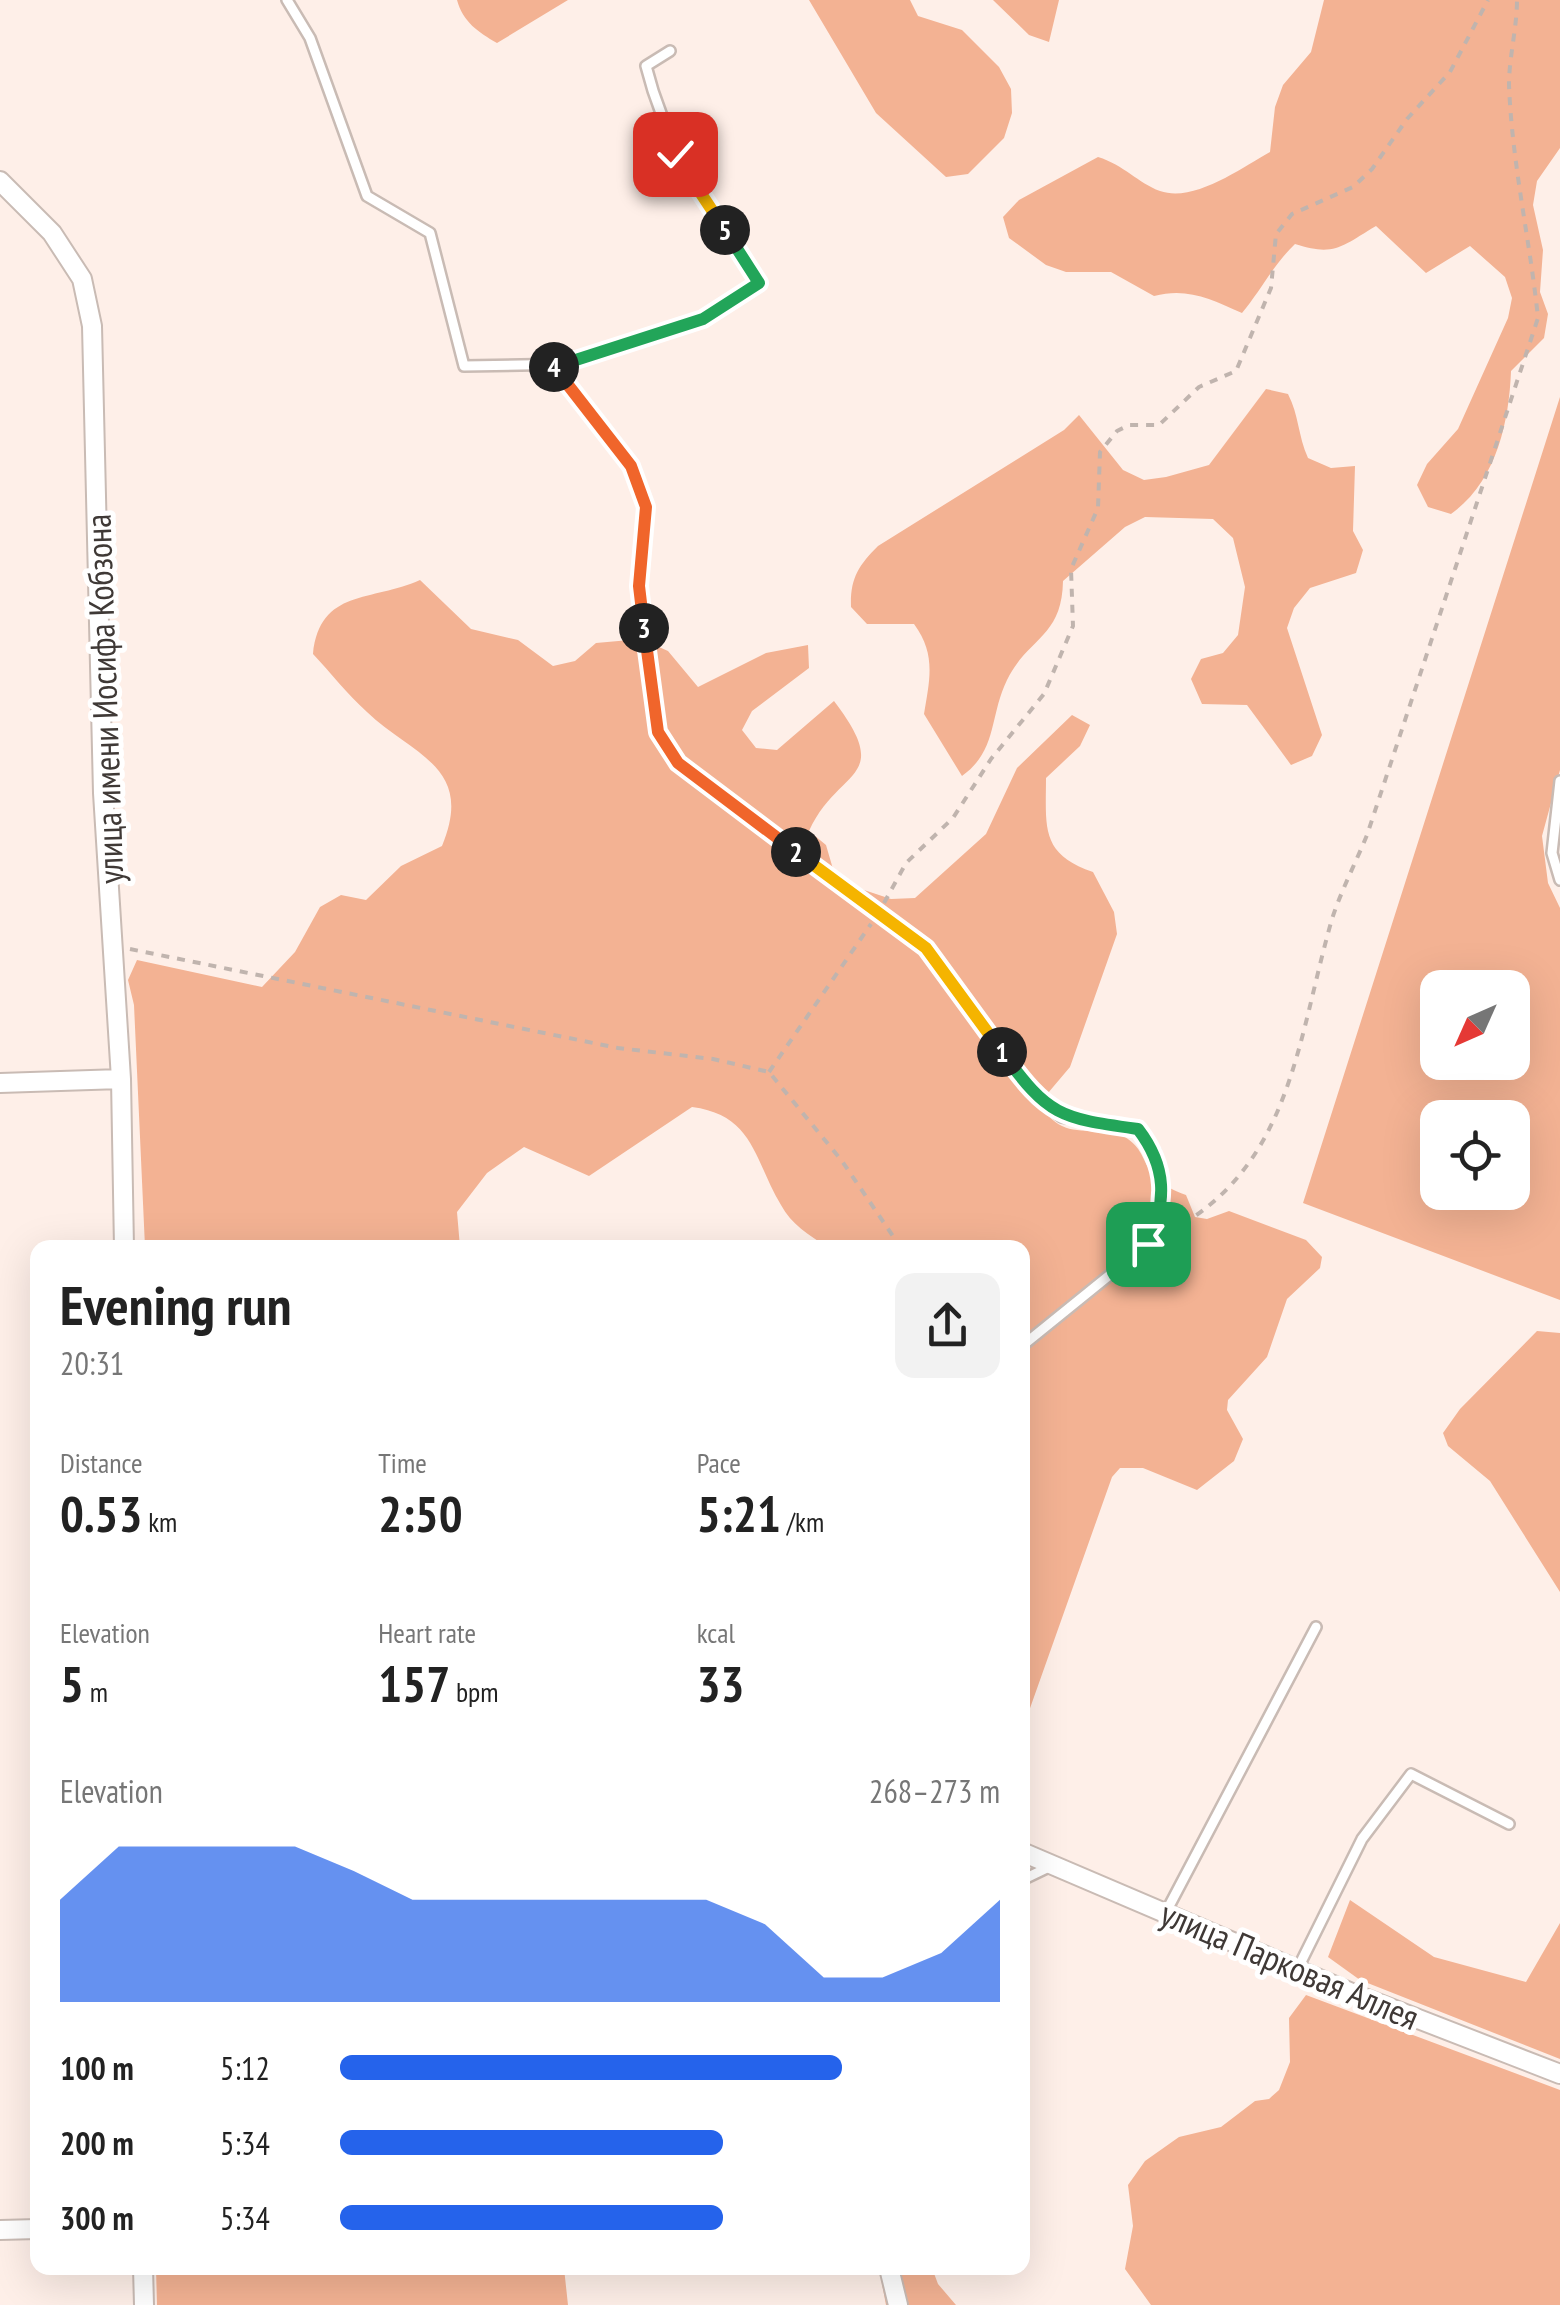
<!DOCTYPE html>
<html lang="en">
<head>
<meta charset="utf-8">
<style>
	:root { --surface:#fff; --page:#f2f2f2; --text:#222; --muted:#767676; --accent:#2563eb }
	body { margin:0; font-family:"PT Sans Narrow",sans-serif; background:var(--page); color:var(--text); height:100vh; display:flex; flex-direction:column; font-size:38px; white-space:nowrap }
	* { box-sizing:border-box; margin:0 }
	p { font-size:32px; color:var(--muted) }
	.icon { flex:none; width:55px; height:55px; fill:none; stroke:currentColor; stroke-width:2; stroke-linecap:round; stroke-linejoin:round }
	.map { position:relative; flex:1; overflow:hidden }
	.sheet { position:absolute; left:30px; top:1240px; width:1000px; height:1035px; display:flex; flex-direction:column; background:var(--surface); border-radius:20px; box-shadow:0 10px 40px #0002 }
	.sheet>* { flex:none }
	.needle { width:65px; rotate:225deg }
	.controls { position:absolute; left:1420px; top:970px; display:grid; gap:20px }
	.controls a { display:grid; place-items:center; width:110px; height:110px; border-radius:20px; background:var(--surface); box-shadow:0 10px 40px #0002; font-size:50px }
	.pin { position:absolute; display:grid; place-items:center; width:85px; height:85px; color:#fff; margin:-42px; border-radius:20px; box-shadow:0 5px 15px #0006 }
	.km { position:absolute; width:50px; height:50px; margin:-25px; border-radius:50%; background:#222; color:#fff; font-size:28px; line-height:50px; text-align:center }
	.round { display:grid; place-items:center; flex:none; width:105px; height:105px; border-radius:20px; background:var(--page) }
	.overview { display:flex; align-items:center; justify-content:space-between; height:170px; padding:0 30px }
	h1 { font-size:55px; font-weight:700; line-height:75px }
	.figures { display:grid; grid-template-columns:repeat(3,1fr); gap:15px; height:170px; padding:10px 30px }
	.figures div { display:grid; align-content:center }
	.figures b { font-size:50px; font-weight:700 }
	.figures small { font-size:28px; font-weight:400 }
	.figures p { font-size:28px }
	.chart { height:280px; padding:20px 30px }
	.chart p { display:flex; justify-content:space-between }
	.chart svg { width:100%; height:180px; margin-top:10px; fill:var(--accent); opacity:.7 }
	ul { padding:0 30px; list-style:none; font-size:32px }
	li { display:grid; grid-template-columns:160px 120px 1fr; align-items:center; height:75px }
	li i { height:25px; border-radius:12px; background:var(--accent) }
	.map>svg:first-child { display:block }
	.green { fill:#f3b293; fill-rule:evenodd }
	.lines { fill:none; stroke-linecap:round; stroke-linejoin:round }
	.lane-casing { stroke:#c9bbb4; stroke-width:14 }
	.street-casing { stroke:#c9bbb4; stroke-width:22 }
	.path { stroke:#c0b4ae; stroke-width:4; stroke-dasharray:8 8; stroke-linecap:butt }
	.lane { stroke:#fff; stroke-width:9 }
	.street { stroke:#fff; stroke-width:18 }
	.split-1-casing { stroke:#fff; stroke-width:20 }
	.split-2-casing { stroke:#fff; stroke-width:20 }
	.split-3-casing { stroke:#fff; stroke-width:20 }
	.split-4-casing { stroke:#fff; stroke-width:20 }
	.split-5-casing { stroke:#fff; stroke-width:20 }
	.split-6-casing { stroke:#fff; stroke-width:20 }
	.split-1 { stroke:#22a559; stroke-width:12 }
	.split-2 { stroke:#f5b400; stroke-width:12 }
	.split-3 { stroke:#f0652b; stroke-width:12 }
	.split-4 { stroke:#f0652b; stroke-width:12 }
	.split-5 { stroke:#22a559; stroke-width:12 }
	.split-6 { stroke:#f5b400; stroke-width:12 }
	.labels { text-anchor:middle; dominant-baseline:central; stroke-width:10; stroke-linejoin:round; paint-order:stroke }
	.street-label { font-size:35px; fill:#3f3936; stroke:#fff }
</style>
</head>
<body>
<div class="map">
<svg width="1560" height="2305" viewBox="0 0 1560 2305">
	<rect width="100%" height="100%" fill="#feefe8"/>
	<!-- green -->
	<path class="green" d="M 457,0 L 568,0 L 497,43 C 478,32 463,22 457,0 Z
		M 809,0 L 910,0 L 918,16 L 962,30 L 999,67 L 1011,89 L 1012,113 L 1004,138 L 968,174 L 946,177 L 876,113 Z
		M 993,0 L 1059,0 L 1049,42 L 1029,35 Z
		M 1324,0 L 1560,0 L 1560,148 L 1537,181 L 1533,205 L 1543,250 L 1540,292 L 1548,314 L 1544,338 L 1511,371 C 1509,423 1496,482 1451,514 L 1428,507 L 1417,485 L 1427,464 L 1458,429 L 1508,318 L 1512,298 L 1505,277 L 1470,246 L 1426,273 L 1376,226 C 1342,246 1335,257 1295,244 C 1273,265 1262,289 1242,313 C 1211,299 1187,287 1154,296 L 1111,272 L 1066,272 L 1046,265 L 1009,238 L 1003,217 L 1019,200 L 1098,157 C 1124,165 1138,183 1160,191 C 1194,203 1241,168 1270,152 L 1275,107 L 1283,85 L 1311,52 Z
		M 1266,389 L 1288,394 C 1299,415 1298,436 1308,458 L 1331,468 L 1355,466 L 1353,531 L 1363,550 L 1356,573 L 1310,588 L 1294,608 L 1287,628 L 1322,735 L 1312,756 L 1291,765 L 1247,705 L 1202,704 L 1191,679 L 1201,659 L 1223,653 L 1238,635 L 1245,587 L 1233,538 L 1213,519 L 1145,517 L 1125,527 L 1063,581 C 1062,638 1028,637 1007,680 C 989,717 998,750 962,776 L 924,714 C 930,678 936,654 914,624 L 867,624 L 851,607 C 850,579 858,566 878,546 L 1064,430 L 1079,415 L 1123,470 L 1144,480 L 1166,477 L 1209,465 Z
		M 1560,397 L 1560,770 L 1542,836 L 1548,883 L 1560,908 L 1560,1300 L 1303,1203 ZM 1438,988 L 1512,988 L 1512,1062 L 1438,1062 ZM 1438,1118 L 1512,1118 L 1512,1192 L 1438,1192 Z
		M 420,580 L 471,629 L 518,640 L 553,666 L 575,661 L 596,643 L 641,639 L 668,651 L 698,687 L 766,653 L 808,645 L 809,668 L 752,711 L 742,730 L 756,748 L 777,750 L 834,701 C 895,781 838,767 809,831 L 826,845 L 833,869 L 849,885 L 891,899 L 915,898 L 986,834 L 1017,768 L 1072,715 L 1090,725 L 1080,746 L 1046,778 C 1046,827 1040,854 1093,872 L 1114,912 L 1117,934 L 1070,1067 L 1037,1106 C 1045,1112 1053,1122 1062,1126 C 1080,1135 1108,1127 1125,1137 C 1154,1155 1135,1177 1186,1195 L 1195,1217 L 1207,1219 L 1229,1211 L 1306,1240 L 1322,1257 L 1320,1268 L 1287,1299 L 1267,1357 L 1228,1400 L 1227,1410 L 1243,1439 L 1234,1461 L 1197,1490 L 1143,1468 L 1120,1468 L 1112,1477 L 1023,1728 L 1022,1248 L 827,1247 C 809,1235 791,1224 781,1205 C 754,1160 754,1115 692,1107 L 589,1176 L 524,1147 L 487,1173 L 457,1212 L 460,1247 L 145,1247 L 134,1005 L 128,980 L 137,960 L 262,987 L 295,952 L 320,907 L 341,895 L 366,900 L 401,866 L 442,846 C 475,766 413,756 367,712 C 347,694 331,673 313,654 C 320,588 372,602 420,580 Z
		M 1537,1331 L 1560,1333 L 1560,1592 L 1490,1481 L 1448,1446 L 1443,1433 L 1460,1409 Z
		M 1350,1900 L 1434,1957 L 1526,1982 L 1560,1923 L 1560,2059 L 1360,1980 L 1328,1957 Z
		M 1306,1995 L 1560,2090 L 1560,2305 L 1151,2305 L 1125,2269 L 1133,2226 L 1128,2185 L 1145,2161 L 1179,2137 L 1221,2127 L 1255,2101 L 1269,2099 L 1279,2090 L 1290,2062 L 1289,2018 Z
		M 156,2268 L 564,2268 L 568,2305 L 157,2305 Z
		M 879,2268 L 932,2268 L 938,2284 L 956,2305 L 886,2305 Z"/>
	<g class="lines">
		<defs>
			<path id="lane" d="M 287,0 L 310,38 L 367,196 L 430,233 L 464,366 L 572,364 L 703,319 L 759,283 C 712,211 667,151 646,66 L 670,51
				M 552,364 L 631,466 L 646,507 L 639,585 L 658,732 L 678,763 L 702,785 L 926,948 L 1036,1098 L 1062,1117 L 1138,1129 L 1155,1152 L 1162,1176 L 1162,1212 L 1148,1244 L 1022,1346
				M 1560,781 L 1552,853 L 1560,880
				M 1022,1880 L 1049,1867
				M 1166,1912 L 1316,1627
				M 1297,1970 L 1362,1839 L 1411,1774 L 1509,1824"/>
			<path id="street" d="M 0,181 L 52,233 L 82,279 L 92,326 L 103,793 L 121,1079 L 124,1248
				M 0,1083 L 121,1079
				M 1022,1852 L 1359,1996 L 1560,2074
				M 0,2230 L 38,2229
				M 143,2268 L 144,2305
				M 889,2268 L 898,2305"/>
		</defs>
		<!-- lane casing -->
		<use href="#lane" class="lane-casing"/>
		<!-- street casing -->
		<use href="#street" class="street-casing"/>
		<!-- path -->
		<path class="path" d="M 884,903 L 906,863 L 953,818 L 991,759 L 1044,694 L 1073,626 L 1071,569 L 1098,508 L 1100,452 L 1117,431 L 1129,425 L 1159,425 L 1199,387 L 1236,371 L 1271,288 L 1276,234 L 1292,214 L 1353,187 L 1372,169 L 1407,119 L 1450,72 L 1488,0
			M 130,949 L 618,1048 L 713,1059 L 769,1072 L 842,1161 L 901,1248
			M 769,1072 L 871,924
			M 1169,1232 C 1292,1167 1297,1040 1332,919 C 1341,891 1356,862 1367,835 L 1538,318 C 1530,240 1512,164 1509,85 C 1509,57 1517,28 1517,0"/>
		<!-- lane -->
		<use href="#lane" class="lane"/>
		<!-- street -->
		<use href="#street" class="street"/>
	</g>
	<g class="lines">
		<defs>
			<path id="split-1" d="M 1002,1052 C 1049,1117 1060,1118 1138,1129 C 1167,1167 1167,1201 1148,1244"/>
			<path id="split-2" d="M 796,852 L 926,948 L 1002,1052"/>
			<path id="split-3" d="M 644,628 L 658,732 L 678,763 L 796,852"/>
			<path id="split-4" d="M 554,367 L 631,466 L 646,507 L 639,586 L 644,628"/>
			<path id="split-5" d="M 554,367 L 703,319 L 759,283 L 725,230"/>
			<path id="split-6" d="M 675,154 L 725,230"/>
		</defs>
		<!-- split-1 casing -->
		<use href="#split-1" class="split-1-casing"/>
		<!-- split-2 casing -->
		<use href="#split-2" class="split-2-casing"/>
		<!-- split-3 casing -->
		<use href="#split-3" class="split-3-casing"/>
		<!-- split-4 casing -->
		<use href="#split-4" class="split-4-casing"/>
		<!-- split-5 casing -->
		<use href="#split-5" class="split-5-casing"/>
		<!-- split-6 casing -->
		<use href="#split-6" class="split-6-casing"/>
		<!-- split-1 -->
		<use href="#split-1" class="split-1"/>
		<!-- split-2 -->
		<use href="#split-2" class="split-2"/>
		<!-- split-3 -->
		<use href="#split-3" class="split-3"/>
		<!-- split-4 -->
		<use href="#split-4" class="split-4"/>
		<!-- split-5 -->
		<use href="#split-5" class="split-5"/>
		<!-- split-6 -->
		<use href="#split-6" class="split-6"/>
	</g>
	<g class="labels">
		<!-- street labels -->
		<g class="street-label">
			<text transform="translate(104 699) rotate(-92)">улица имени Иосифа Кобзона</text>
			<text transform="translate(1290 1965) rotate(23)">улица Парковая Аллея</text>
		</g>
	</g>
</svg>
<div class="controls">
<a><svg class="needle" viewBox="-14 -14 28 28"><path d="M0-13l5 13h-10z" fill="#e53935"/><path d="M0 13l5-13h-10z" fill="#767676"/></svg></a>
<a><svg class="icon" aria-label="locate" viewBox="0 0 24 24"><circle cx="12" cy="12" r="6"/><path d="M12 2v4M12 18v4M2 12h4M18 12h4"/></svg></a>
</div>
<div class="pin" style="left:1148px;top:1244px;background:#1e9e55"><svg class="icon" aria-label="arrive" viewBox="0 0 24 24"><path d="M6 21V4h12l-3 4 3 4H6"/></svg></div>
<div class="pin" style="left:675px;top:154px;background:#d93025"><svg class="icon" aria-label="check" viewBox="0 0 24 24"><path d="M5 12l5 5 9-10"/></svg></div>
<b class="km" style="left:1002px;top:1052px">1</b>
<b class="km" style="left:796px;top:852px">2</b>
<b class="km" style="left:644px;top:628px">3</b>
<b class="km" style="left:554px;top:367px">4</b>
<b class="km" style="left:725px;top:230px">5</b>
<section class="sheet">
<div class="overview"><div><h1>Evening run</h1><p>20:31</p></div><a class="round"><svg class="icon" aria-label="share" viewBox="0 0 24 24"><path d="M12 15V3M7 8l5-5 5 5M5 13v7h14v-7"/></svg></a></div>
<div class="figures">
<div><p>Distance</p><b>0.53<small> km</small></b></div>
<div><p>Time</p><b>2:50</b></div>
<div><p>Pace</p><b>5:21<small> /km</small></b></div>
</div>
<div class="figures">
<div><p>Elevation</p><b>5<small> m</small></b></div>
<div><p>Heart rate</p><b>157<small> bpm</small></b></div>
<div><p>kcal</p><b>33</b></div>
</div>
<div class="chart"><p><span>Elevation</span>268–273 m</p>
<svg viewBox="0 0 160 44" preserveAspectRatio="none"><path d="M0 44V19L10 6L20 6L30 6L40 6L50 12L60 19L70 19L80 19L90 19L100 19L110 19L120 25L130 38L140 38L150 32L160 19V44z"/></svg>
</div>
<ul>
<li><b>100 m</b>5:12<i style="width:76%"></i></li>
<li><b>200 m</b>5:34<i style="width:58%"></i></li>
<li><b>300 m</b>5:34<i style="width:58%"></i></li>
</ul>
</section>
</div>
</body>
</html>
